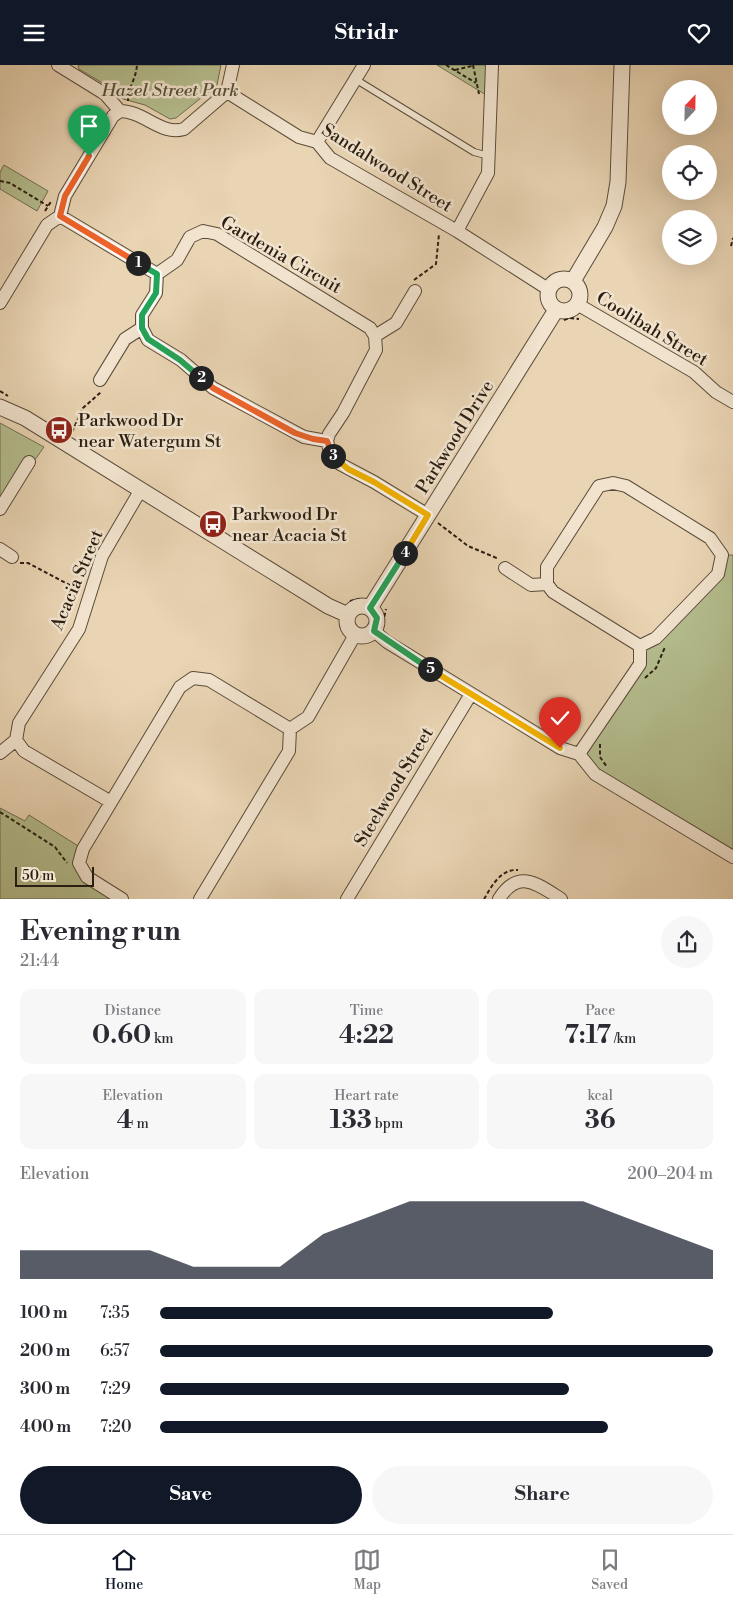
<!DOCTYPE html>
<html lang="en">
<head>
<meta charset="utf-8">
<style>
	:root { --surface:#fff; --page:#f7f7f7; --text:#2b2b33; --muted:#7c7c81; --line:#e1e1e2; --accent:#111827 }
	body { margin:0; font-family:"Libre Bodoni",serif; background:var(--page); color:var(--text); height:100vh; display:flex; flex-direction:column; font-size:19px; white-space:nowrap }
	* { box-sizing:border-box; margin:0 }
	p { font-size:16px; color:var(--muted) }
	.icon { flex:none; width:28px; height:28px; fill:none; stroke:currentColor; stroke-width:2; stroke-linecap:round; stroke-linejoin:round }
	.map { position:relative; height:834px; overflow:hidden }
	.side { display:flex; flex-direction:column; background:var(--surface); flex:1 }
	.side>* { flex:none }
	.needle { width:32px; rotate:22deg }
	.fabs { position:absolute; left:662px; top:15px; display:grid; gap:10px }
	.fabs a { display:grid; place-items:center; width:55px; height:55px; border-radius:50%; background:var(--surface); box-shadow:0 5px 20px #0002; font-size:25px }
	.scale { position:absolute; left:15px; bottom:12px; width:79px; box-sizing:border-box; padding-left:5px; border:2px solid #2b1f11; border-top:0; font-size:14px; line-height:18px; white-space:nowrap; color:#2b1f11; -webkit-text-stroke:4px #f1e3ce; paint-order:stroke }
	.pin { position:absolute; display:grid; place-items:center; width:42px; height:42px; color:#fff; margin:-51px -21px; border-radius:50% 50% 50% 0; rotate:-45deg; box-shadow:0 0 5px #0007 }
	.pin .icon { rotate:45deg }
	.km { position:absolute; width:25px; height:25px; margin:-12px; border-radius:50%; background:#222; color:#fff; font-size:14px; line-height:25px; text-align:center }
	.round { display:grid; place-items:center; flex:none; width:52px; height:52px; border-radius:26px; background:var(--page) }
	.summary { display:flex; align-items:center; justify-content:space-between; height:85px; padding:0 20px }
	h1 { font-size:28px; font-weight:700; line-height:38px }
	.figures { display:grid; grid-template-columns:repeat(3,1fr); gap:8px; height:85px; padding:5px 20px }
	.figures div { display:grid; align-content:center; border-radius:12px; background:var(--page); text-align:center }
	.figures b { font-size:25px; font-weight:700 }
	.figures small { font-size:14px; font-weight:400 }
	.figures p { font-size:14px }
	.chart { height:140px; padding:10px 20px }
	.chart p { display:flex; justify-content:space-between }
	.chart svg { width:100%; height:90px; margin-top:5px; fill:var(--accent); opacity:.7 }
	.cta { display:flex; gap:10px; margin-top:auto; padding:10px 20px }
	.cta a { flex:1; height:58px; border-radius:30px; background:var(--accent); color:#fff; font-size:20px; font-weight:700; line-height:58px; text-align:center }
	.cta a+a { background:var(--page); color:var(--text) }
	ul { padding:0 20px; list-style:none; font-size:16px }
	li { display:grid; grid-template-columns:80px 60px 1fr; align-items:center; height:38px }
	li i { height:12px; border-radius:6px; background:var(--accent) }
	header { display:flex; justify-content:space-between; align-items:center; height:65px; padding:0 20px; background:var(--accent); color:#fff; font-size:22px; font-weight:700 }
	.tabs { display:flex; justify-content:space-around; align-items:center; height:70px; border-top:1px solid var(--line); background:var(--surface); font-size:14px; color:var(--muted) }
	.tabs a { display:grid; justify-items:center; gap:2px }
	.tabs .on { color:var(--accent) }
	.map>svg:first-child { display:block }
	.green { fill:#b4bd8e; stroke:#706e50 }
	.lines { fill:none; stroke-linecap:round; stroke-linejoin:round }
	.service-casing { stroke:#5a4c3a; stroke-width:8 }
	.minor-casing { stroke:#5a4c3a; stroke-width:14 }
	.tertiary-casing { stroke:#5a4c3a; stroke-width:17 }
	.path { stroke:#2b1f11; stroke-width:2; stroke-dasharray:4 2.5; stroke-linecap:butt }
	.service { stroke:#f1e3ce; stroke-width:6 }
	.minor { stroke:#f1e3ce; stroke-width:12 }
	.tertiary { stroke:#f1e3ce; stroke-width:15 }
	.split-1-casing { stroke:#fff; stroke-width:10 }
	.split-2-casing { stroke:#fff; stroke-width:10 }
	.split-3-casing { stroke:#fff; stroke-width:10 }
	.split-4-casing { stroke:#fff; stroke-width:10 }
	.split-5-casing { stroke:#fff; stroke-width:10 }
	.split-6-casing { stroke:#fff; stroke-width:10 }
	.split-1 { stroke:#f0652b; stroke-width:6 }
	.split-2 { stroke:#22a559; stroke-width:6 }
	.split-3 { stroke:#f0652b; stroke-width:6 }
	.split-4 { stroke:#f5b400; stroke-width:6 }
	.split-5 { stroke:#22a559; stroke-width:6 }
	.split-6 { stroke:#f5b400; stroke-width:6 }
	.labels { text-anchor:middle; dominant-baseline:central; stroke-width:5; stroke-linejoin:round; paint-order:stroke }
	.park-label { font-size:18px; font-style:italic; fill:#544e36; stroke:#f1e3ce }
	.street-label { font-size:18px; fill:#2b1f11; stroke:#f1e3ce }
	.poi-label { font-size:18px; fill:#2b1f11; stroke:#f1e3ce; text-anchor:start }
</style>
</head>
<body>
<header><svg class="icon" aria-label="menu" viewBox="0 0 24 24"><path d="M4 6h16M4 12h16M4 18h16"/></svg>Stridr<svg class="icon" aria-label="heart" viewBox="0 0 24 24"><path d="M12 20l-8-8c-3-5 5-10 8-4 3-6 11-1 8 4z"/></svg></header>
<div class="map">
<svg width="733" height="834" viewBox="0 0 733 834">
	<rect width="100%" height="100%" fill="#e9d4b3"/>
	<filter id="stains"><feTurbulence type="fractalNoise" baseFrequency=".004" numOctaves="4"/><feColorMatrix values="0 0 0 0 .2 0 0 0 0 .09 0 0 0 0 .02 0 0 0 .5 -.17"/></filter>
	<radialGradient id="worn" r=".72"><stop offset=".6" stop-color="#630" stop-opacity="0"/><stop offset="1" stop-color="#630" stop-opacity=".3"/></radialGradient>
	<!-- green -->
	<path class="green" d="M 78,0 L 221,0 L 217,20 L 176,53 L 170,54 L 145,40 L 123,34 L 111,23 L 79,4 Z
		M 437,0 L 492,0 L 491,33 Z
		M 4,100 L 48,126 L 37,146 L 0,124 L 0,107 Z
		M 0,358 L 44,382 L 0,444 Z
		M 722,490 L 733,490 L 733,792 L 595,709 L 579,689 L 639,599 L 640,581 L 718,509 Z
		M 0,743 L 25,756 L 29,750 L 83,784 L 79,798 L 122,834 L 0,834 Z"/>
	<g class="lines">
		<defs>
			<path id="service" d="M 355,14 L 474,87 L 489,91"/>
			<path id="minor" d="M 58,0 L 105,29 L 120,46 C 144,46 161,71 184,64 L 227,27
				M 227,27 L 299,72 L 317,77 L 330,93 L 457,166 L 548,224
				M 227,27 L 233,0
				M 317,77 L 364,0
				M 60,151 L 157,209
				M 457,166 L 488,108 L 492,0
				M 0,238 L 47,160 L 60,151 L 65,131 L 113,51 L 120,46
				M 577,239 L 694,307 L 716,327 L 733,337
				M 375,271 L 396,258 L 415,226
				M 100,315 L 125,274 L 142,263
				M 327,376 L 304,372 L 213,323 L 181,295 L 148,275 L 142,263 L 142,250 L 156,228 L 157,209 L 177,195 L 190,172 L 203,166 L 217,169 L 370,263 L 375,271 L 376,285 L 343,348 L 329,369 L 327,376 L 330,387 L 340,399 L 374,417 L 428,450
				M 0,444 L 29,397
				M 0,484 L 12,492
				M 505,503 L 531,520 L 547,519
				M 374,566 L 387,577 L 560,683 L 579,689
				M 0,688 L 16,675
				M 579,689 L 640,599 L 640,581 L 656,573 L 718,509 L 722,490 L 710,473 L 626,421 L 613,418 L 599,421 L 547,502 L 547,519 L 553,527 L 640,581
				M 579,689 L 595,709 L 733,792
				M 111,737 L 24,686 L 16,675 L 19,658 L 79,564 L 102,491 L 140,426
				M 122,834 L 87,812 L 79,798 L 83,784 L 180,622 L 193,613 L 209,615 L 290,664
				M 200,834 L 289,686 L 290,664 L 308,652 L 355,570
				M 347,834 L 471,629
				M 499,834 C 518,803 538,819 561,834"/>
			<path id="tertiary" d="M548 230a16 16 0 1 1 32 0a16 16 0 1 1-32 0Z
				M 573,216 L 605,162 L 614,141 L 618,117 L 622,0
				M 0,342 L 25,353 L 328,541 L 348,550
				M347 556a15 15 0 1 1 30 0a15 15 0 1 1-30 0Z
				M 370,543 L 556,245"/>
		</defs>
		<!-- service casing -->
		<use href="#service" class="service-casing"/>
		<!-- minor casing -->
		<use href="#minor" class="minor-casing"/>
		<!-- tertiary casing -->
		<use href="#tertiary" class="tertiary-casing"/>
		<!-- path -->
		<path class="path" d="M 446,0 L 476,18
			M 473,0 L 479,29
			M 455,5 L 472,1
			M 128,36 C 128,23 136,14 137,0
			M 0,116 L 10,118 L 48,141
			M 45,146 L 52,135
			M 731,181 L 733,173
			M 414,215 L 436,199 L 439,169
			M 585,221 L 586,231
			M 564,255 L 569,253 L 579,254
			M 0,326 L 8,331
			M 72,367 L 83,343 L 101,327
			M 438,458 L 468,481 L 499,494
			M 20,498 L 28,498 L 79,525
			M 350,536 L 360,534
			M 383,558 L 386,544
			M 645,613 L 656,603 L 665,582
			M 600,679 L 600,692 L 607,702
			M 0,747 L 55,782 L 67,798
			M 484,834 C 492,821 500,804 518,805"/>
		<!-- service -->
		<use href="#service" class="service"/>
		<!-- minor -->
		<use href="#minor" class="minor"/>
		<!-- tertiary -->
		<use href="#tertiary" class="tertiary"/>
	</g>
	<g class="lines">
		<defs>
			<path id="split-1" d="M 89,91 L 65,131 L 60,151 L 138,198"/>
			<path id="split-2" d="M 138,198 L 157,209 L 156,228 L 142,250 L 142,263 L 148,274 L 180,295 L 201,313"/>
			<path id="split-3" d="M 201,313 L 213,323 L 295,368 L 313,374 L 327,376 L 333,391"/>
			<path id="split-4" d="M 333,391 L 348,404 L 374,417 L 428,450 L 405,488"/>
			<path id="split-5" d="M 405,488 L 370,543 L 377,553 L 374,566 L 430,604"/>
			<path id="split-6" d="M 430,604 L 560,683"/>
		</defs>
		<!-- split-1 casing -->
		<use href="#split-1" class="split-1-casing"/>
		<!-- split-2 casing -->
		<use href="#split-2" class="split-2-casing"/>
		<!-- split-3 casing -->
		<use href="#split-3" class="split-3-casing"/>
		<!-- split-4 casing -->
		<use href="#split-4" class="split-4-casing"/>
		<!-- split-5 casing -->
		<use href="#split-5" class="split-5-casing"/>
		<!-- split-6 casing -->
		<use href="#split-6" class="split-6-casing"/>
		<!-- split-1 -->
		<use href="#split-1" class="split-1"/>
		<!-- split-2 -->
		<use href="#split-2" class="split-2"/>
		<!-- split-3 -->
		<use href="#split-3" class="split-3"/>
		<!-- split-4 -->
		<use href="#split-4" class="split-4"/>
		<!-- split-5 -->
		<use href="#split-5" class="split-5"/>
		<!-- split-6 -->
		<use href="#split-6" class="split-6"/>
	</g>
	<!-- icons -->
	<defs>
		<symbol id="bus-disc" viewBox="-11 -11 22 22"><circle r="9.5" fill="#8f2418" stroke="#f1e3ce"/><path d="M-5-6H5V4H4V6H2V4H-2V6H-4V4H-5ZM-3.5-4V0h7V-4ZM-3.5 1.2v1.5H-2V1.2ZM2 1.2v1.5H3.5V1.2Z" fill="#fff"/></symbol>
	</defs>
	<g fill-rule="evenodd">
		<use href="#bus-disc" x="43" y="349" width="32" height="32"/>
		<use href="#bus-disc" x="197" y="443" width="32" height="32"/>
	</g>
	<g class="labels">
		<!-- park labels -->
		<g class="park-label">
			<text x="170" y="25">Hazel Street Park</text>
		</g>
		<!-- street labels -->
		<g class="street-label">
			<text transform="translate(387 103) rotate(32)">Sandalwood Street</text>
			<text transform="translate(281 190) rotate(30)">Gardenia Circuit</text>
			<text transform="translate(652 264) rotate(31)">Coolibah Street</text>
			<text transform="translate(455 372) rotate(-58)">Parkwood Drive</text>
			<text transform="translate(77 515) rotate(-67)">Acacia Street</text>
			<text transform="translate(394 722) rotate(-59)">Steelwood Street</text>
		</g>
		<!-- poi labels -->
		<g class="poi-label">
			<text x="78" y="355">Parkwood Dr<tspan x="78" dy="21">near Watergum St</tspan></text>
			<text x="232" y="449">Parkwood Dr<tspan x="232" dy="21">near Acacia St</tspan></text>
		</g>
	</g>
	<rect width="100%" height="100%" filter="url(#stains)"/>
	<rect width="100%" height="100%" fill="url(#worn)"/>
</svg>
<div class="fabs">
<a><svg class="needle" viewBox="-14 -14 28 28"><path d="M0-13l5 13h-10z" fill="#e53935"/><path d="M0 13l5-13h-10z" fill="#7c7c81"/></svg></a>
<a><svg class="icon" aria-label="locate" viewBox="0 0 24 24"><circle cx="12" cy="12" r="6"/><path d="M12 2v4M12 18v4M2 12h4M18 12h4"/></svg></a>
<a><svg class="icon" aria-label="layers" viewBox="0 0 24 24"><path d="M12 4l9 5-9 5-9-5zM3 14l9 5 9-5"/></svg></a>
</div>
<div class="scale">50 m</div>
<div class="pin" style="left:89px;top:91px;background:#1e9e55"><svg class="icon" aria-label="arrive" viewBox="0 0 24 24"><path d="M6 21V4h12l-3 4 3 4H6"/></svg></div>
<div class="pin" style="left:560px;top:683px;background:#d93025"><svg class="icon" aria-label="check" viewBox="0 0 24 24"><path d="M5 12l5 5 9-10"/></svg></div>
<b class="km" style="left:138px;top:198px">1</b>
<b class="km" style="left:201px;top:313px">2</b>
<b class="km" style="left:333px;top:391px">3</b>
<b class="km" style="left:405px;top:488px">4</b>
<b class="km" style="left:430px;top:604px">5</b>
</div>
<section class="side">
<div class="summary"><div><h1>Evening run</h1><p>21:44</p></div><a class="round"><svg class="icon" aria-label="share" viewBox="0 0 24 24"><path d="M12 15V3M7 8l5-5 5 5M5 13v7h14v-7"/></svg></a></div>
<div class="figures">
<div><p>Distance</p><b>0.60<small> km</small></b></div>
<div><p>Time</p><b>4:22</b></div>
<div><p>Pace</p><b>7:17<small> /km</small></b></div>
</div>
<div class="figures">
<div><p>Elevation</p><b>4<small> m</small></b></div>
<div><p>Heart rate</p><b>133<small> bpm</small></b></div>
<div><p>kcal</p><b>36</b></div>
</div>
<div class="chart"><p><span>Elevation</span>200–204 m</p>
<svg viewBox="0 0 160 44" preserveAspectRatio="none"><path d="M0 44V30L10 30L20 30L30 30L40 38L50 38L60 38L70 22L80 14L90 6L100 6L110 6L120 6L130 6L140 14L150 22L160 30V44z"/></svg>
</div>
<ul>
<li><b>100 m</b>7:35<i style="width:71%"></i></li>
<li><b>200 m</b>6:57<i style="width:100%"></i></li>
<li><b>300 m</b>7:29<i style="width:74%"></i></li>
<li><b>400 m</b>7:20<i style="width:81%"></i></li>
</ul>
<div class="cta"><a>Save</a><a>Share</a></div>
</section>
<nav class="tabs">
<a class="on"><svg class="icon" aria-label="home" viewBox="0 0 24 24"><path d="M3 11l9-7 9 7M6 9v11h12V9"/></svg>Home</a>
<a><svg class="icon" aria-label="map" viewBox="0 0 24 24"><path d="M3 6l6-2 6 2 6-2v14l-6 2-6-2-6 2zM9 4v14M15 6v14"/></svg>Map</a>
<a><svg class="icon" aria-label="saved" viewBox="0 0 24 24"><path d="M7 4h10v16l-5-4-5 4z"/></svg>Saved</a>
</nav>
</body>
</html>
